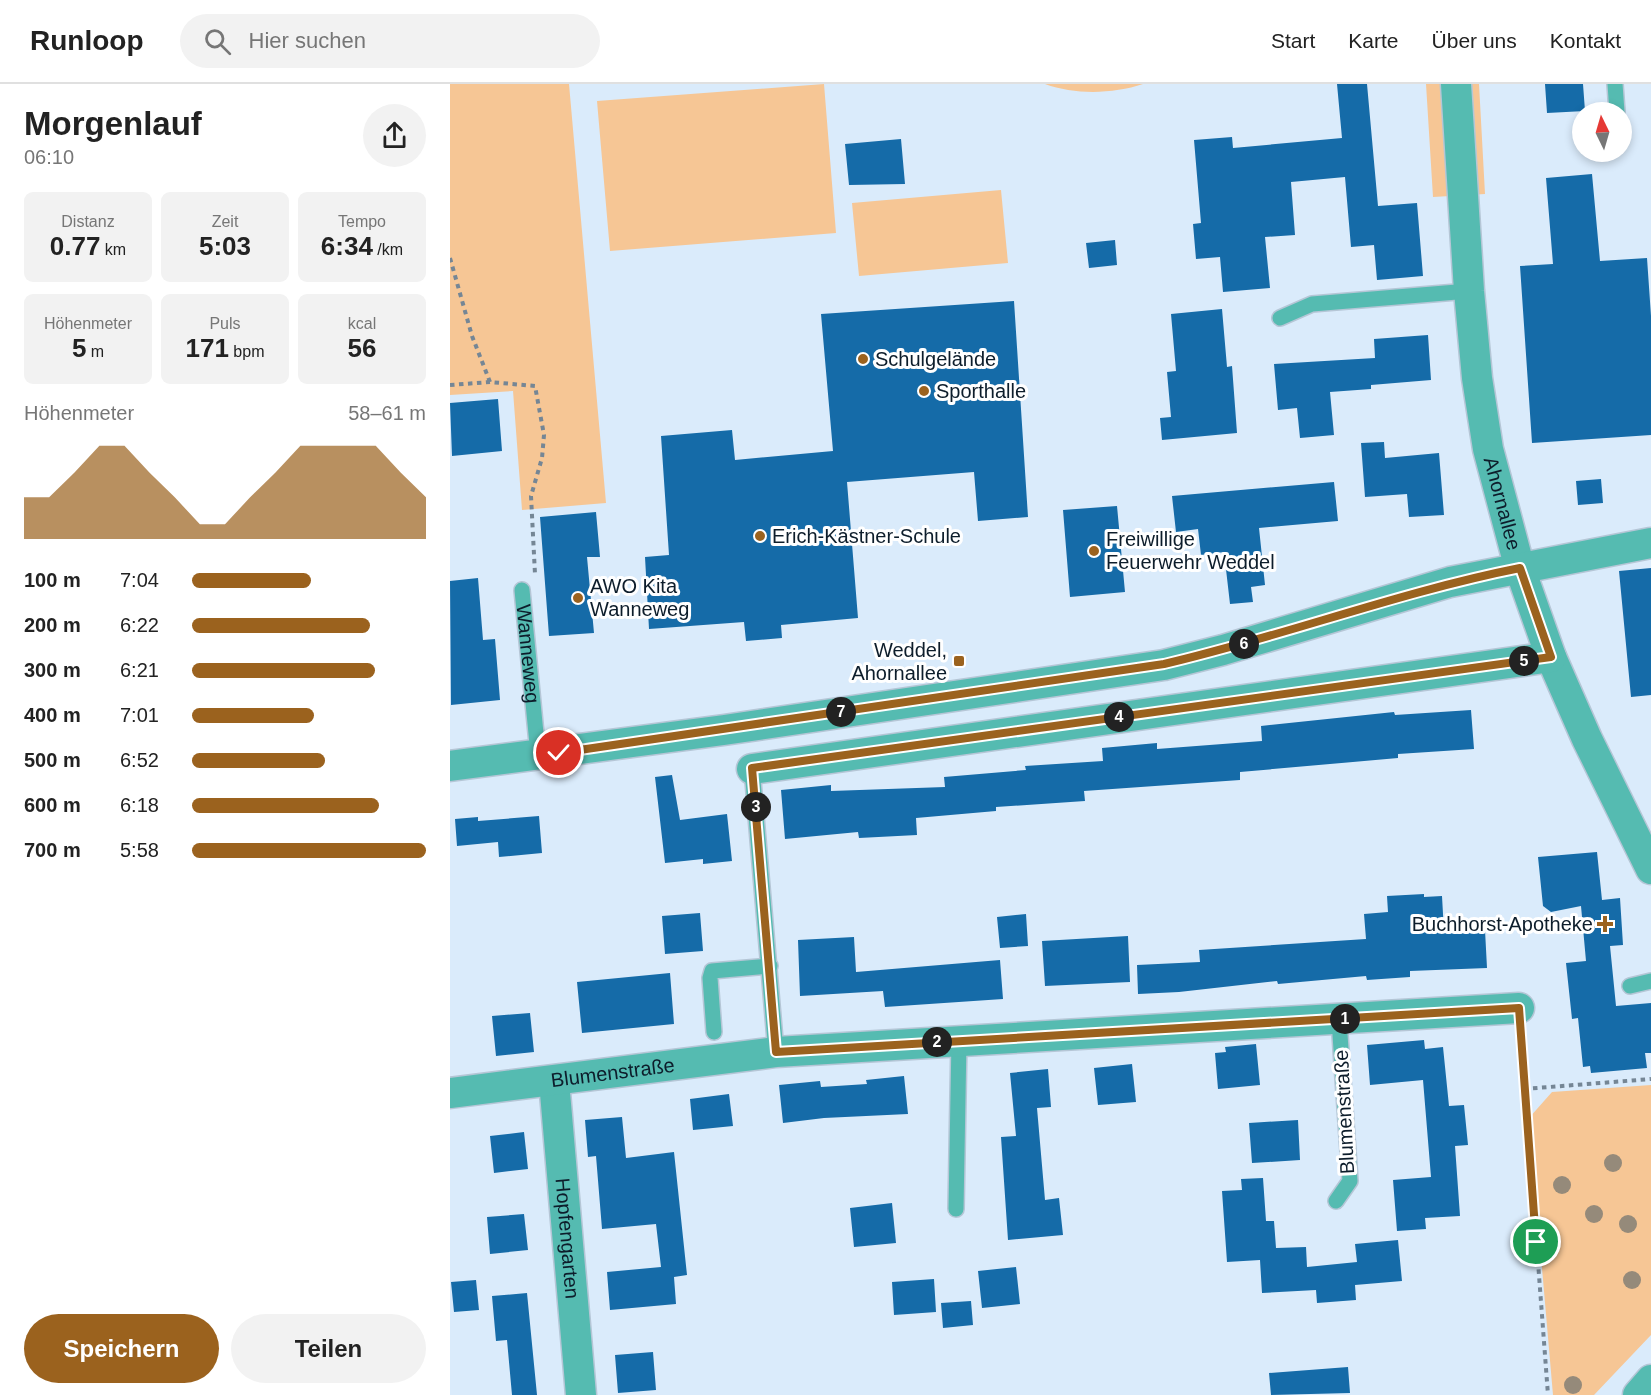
<!DOCTYPE html>
<html lang="de">
<head>
<meta charset="utf-8">
<style>
	:root { --surface:#fff; --page:#f2f2f2; --text:#222; --muted:#767676; --line:#e0e0e0; --accent:#9b621e }
	body { margin:0; font-family:Helvetica,sans-serif; background:var(--page); color:var(--text); height:100vh; display:flex; flex-direction:column; font-size:22px; white-space:nowrap }
	* { box-sizing:border-box; margin:0 }
	p { font-size:20px; color:var(--muted) }
	.icon { flex:none; width:33px; height:33px; fill:none; stroke:currentColor; stroke-width:2; stroke-linecap:round; stroke-linejoin:round }
	.map { position:relative; flex:1; overflow:hidden }
	.side { display:flex; flex-direction:column; background:var(--surface); width:450px }
	.side>* { flex:none }
	.needle { width:39px; rotate:355deg }
	.tools { position:absolute; left:1122px; top:18px; display:grid; gap:12px }
	.tools a { display:grid; place-items:center; width:60px; height:60px; border-radius:50%; background:var(--surface); box-shadow:0 3px 9px #0003; font-size:30px }
	.pin { position:absolute; display:grid; place-items:center; width:51px; height:51px; color:#fff; margin:-26px; border:3px solid #fff; border-radius:50%; box-shadow:0 2px 6px #0007 }
	.km { position:absolute; width:30px; height:30px; margin:-15px; border-radius:50%; background:#222; color:#fff; font-size:16px; line-height:30px; text-align:center }
	.round { display:grid; place-items:center; flex:none; width:63px; height:63px; border-radius:32px; background:var(--page) }
	.headline { display:flex; align-items:center; justify-content:space-between; height:102px; padding:0 24px }
	h1 { font-size:33px; font-weight:700; line-height:45px }
	.metrics { display:grid; grid-template-columns:repeat(3,1fr); gap:9px; height:102px; padding:6px 24px }
	.metrics div { display:grid; align-content:center; border-radius:9px; background:var(--page); text-align:center }
	.metrics b { font-size:26px; font-weight:700 }
	.metrics small { font-size:16px; font-weight:400 }
	.metrics p { font-size:16px }
	.chart { height:168px; padding:12px 24px }
	.chart p { display:flex; justify-content:space-between }
	.chart svg { width:100%; height:108px; margin-top:6px; fill:var(--accent); opacity:.7 }
	.action { display:flex; gap:12px; margin-top:auto; padding:12px 24px }
	.action a { flex:1; height:69px; border-radius:36px; background:var(--accent); color:#fff; font-size:24px; font-weight:700; line-height:69px; text-align:center }
	.action a+a { background:var(--page); color:var(--text) }
	ul { padding:0 24px; list-style:none; font-size:20px }
	li { display:grid; grid-template-columns:96px 72px 1fr; align-items:center; height:45px }
	li i { height:15px; border-radius:8px; background:var(--accent) }
	header { display:flex; align-items:center; gap:36px; box-sizing:border-box; height:84px; padding:0 30px; background:var(--surface); border-bottom:2px solid var(--line) }
	header strong { font-size:28px }
	nav { display:flex; gap:33px; margin-inline-start:auto; font-size:21px }
	.search { width:420px; height:54px; background:var(--page); display:flex; align-items:center; gap:15px; box-sizing:border-box; padding:0 21px; border-radius:33px; color:var(--muted); font-size:22px }
	main { display:flex; flex:1; min-height:0 }
	.map>svg:first-child { display:block }
	.green { fill:#f6c695 }
	.building { fill:#156ba8 }
	.lines { fill:none; stroke-linecap:round; stroke-linejoin:round }
	.lane-casing { stroke:#b5c6d6; stroke-width:18 }
	.street-casing { stroke:#b5c6d6; stroke-width:33 }
	.path { stroke:#758695; stroke-width:4; stroke-dasharray:4.5 4.5; stroke-linecap:butt }
	.lane { stroke:#55bbb1; stroke-width:15 }
	.street { stroke:#55bbb1; stroke-width:30 }
	.tree { fill:#958a7a }
	.route-casing { stroke:#fff; stroke-width:12 }
	.route { stroke:#9b621e; stroke-width:8 }
	.poi-dot { fill:#9b621e; stroke:#fff; stroke-width:2 }
	.labels { text-anchor:middle; dominant-baseline:central; stroke-width:6; stroke-linejoin:round; paint-order:stroke }
	.poi-label { font-size:20px; fill:#0d1d2b; stroke:#fff; text-anchor:start }
	.street-label { font-size:20px; fill:#0d1d2b; stroke:#fff }
</style>
</head>
<body>
<header>
<strong>Runloop</strong>
<div class="search"><svg class="icon" aria-label="search" viewBox="0 0 24 24"><circle cx="10" cy="10" r="6"/><path d="M15 15l6 6"/></svg>Hier suchen</div>
<nav><a>Start</a><a>Karte</a><a>Über uns</a><a>Kontakt</a></nav>
</header>
<main>
<section class="side">
<div class="headline"><div><h1>Morgenlauf</h1><p>06:10</p></div><a class="round"><svg class="icon" aria-label="share" viewBox="0 0 24 24"><path d="M12 15V3M7 8l5-5 5 5M5 13v7h14v-7"/></svg></a></div>
<div class="metrics">
<div><p>Distanz</p><b>0.77<small> km</small></b></div>
<div><p>Zeit</p><b>5:03</b></div>
<div><p>Tempo</p><b>6:34<small> /km</small></b></div>
</div>
<div class="metrics">
<div><p>Höhenmeter</p><b>5<small> m</small></b></div>
<div><p>Puls</p><b>171<small> bpm</small></b></div>
<div><p>kcal</p><b>56</b></div>
</div>
<div class="chart"><p><span>Höhenmeter</span>58–61 m</p>
<svg viewBox="0 0 160 44" preserveAspectRatio="none"><path d="M0 44V27L10 27L20 17L30 6L40 6L50 17L60 27L70 38L80 38L90 27L100 17L110 6L120 6L130 6L140 6L150 17L160 27V44z"/></svg>
</div>
<ul>
<li><b>100 m</b>7:04<i style="width:51%"></i></li>
<li><b>200 m</b>6:22<i style="width:76%"></i></li>
<li><b>300 m</b>6:21<i style="width:78%"></i></li>
<li><b>400 m</b>7:01<i style="width:52%"></i></li>
<li><b>500 m</b>6:52<i style="width:57%"></i></li>
<li><b>600 m</b>6:18<i style="width:80%"></i></li>
<li><b>700 m</b>5:58<i style="width:100%"></i></li>
</ul>
<div class="action"><a>Speichern</a><a>Teilen</a></div>
</section>
<div class="map">
<svg width="1201" height="1311" viewBox="0 0 1201 1311">
	<rect width="100%" height="100%" fill="#daebfb"/>
	<!-- green -->
	<path class="green" d="M 0,0 L 119,0 L 156,419 L 72,426 L 63,307 L 0,311 Z
		M 374,0 L 386,149 L 160,167 L 147,17 Z
		M 595,0 L 693,0 C 663,10 625,11 595,0 Z
		M 976,0 L 1029,0 L 1035,110 L 983,113 Z
		M 551,106 L 558,179 L 409,192 L 402,119 Z
		M 1201,1001 L 1201,1251 L 1144,1311 L 1103,1311 L 1079,1034 L 1102,1008 Z"/>
	<!-- building -->
	<path class="building" d="M 887,0 L 917,0 L 928,122 L 967,119 L 973,192 L 927,196 L 924,161 L 901,163 L 895,93 L 841,98 L 845,151 L 815,153 L 820,204 L 773,208 L 770,173 L 746,175 L 743,140 L 751,139 L 744,56 L 782,53 L 783,64 L 892,54 Z
		M 1095,0 L 1133,0 L 1135,27 L 1097,29 Z
		M 451,55 L 455,100 L 399,101 L 395,60 Z
		M 1142,90 L 1150,177 L 1197,174 L 1201,232 L 1201,351 L 1082,359 L 1070,182 L 1103,180 L 1096,94 Z
		M 665,156 L 667,181 L 639,184 L 636,159 Z
		M 564,217 L 578,433 L 528,437 L 524,388 L 397,398 L 408,534 L 331,541 L 332,554 L 296,557 L 294,538 L 199,545 L 195,473 L 219,471 L 211,352 L 282,346 L 285,376 L 383,367 L 371,230 Z
		M 772,225 L 777,283 L 782,282 L 787,349 L 712,356 L 710,334 L 721,333 L 717,288 L 726,287 L 721,230 Z
		M 978,251 L 981,296 L 921,301 L 921,305 L 880,308 L 884,351 L 850,354 L 847,324 L 828,326 L 824,280 L 925,274 L 924,255 Z
		M 48,315 L 52,367 L 2,372 L 0,319 Z
		M 934,358 L 935,374 L 989,369 L 994,431 L 959,433 L 957,410 L 915,413 L 911,359 Z
		M 1151,395 L 1153,419 L 1128,421 L 1126,397 Z
		M 884,398 L 888,437 L 809,444 L 815,501 L 801,503 L 803,518 L 780,520 L 774,468 L 751,471 L 748,445 L 726,448 L 722,412 Z
		M 667,422 L 675,508 L 620,513 L 613,426 Z
		M 146,428 L 150,473 L 137,473 L 144,549 L 99,552 L 90,433 Z
		M 1201,484 L 1201,611 L 1181,613 L 1169,487 Z
		M 28,494 L 33,556 L 45,555 L 50,616 L 1,621 L 0,497 Z
		M 1021,626 L 1024,665 L 948,670 L 948,674 L 790,688 L 790,696 L 634,707 L 635,717 L 546,723 L 546,727 L 466,734 L 467,751 L 409,754 L 408,748 L 335,755 L 331,706 L 381,701 L 381,707 L 495,703 L 494,693 L 576,686 L 575,682 L 653,677 L 652,664 L 707,659 L 707,665 L 812,657 L 811,642 L 944,628 L 945,631 Z
		M 222,691 L 230,736 L 277,730 L 282,777 L 253,780 L 253,775 L 215,779 L 205,693 Z
		M 89,732 L 92,769 L 49,773 L 48,758 L 7,762 L 5,735 L 28,733 L 28,737 Z
		M 1147,768 L 1152,816 L 1170,814 L 1173,861 L 1160,862 L 1166,922 L 1201,919 L 1201,969 L 1195,969 L 1197,984 L 1141,989 L 1140,982 L 1133,983 L 1128,934 L 1122,935 L 1116,879 L 1136,877 L 1131,822 L 1101,828 L 1093,822 L 1088,773 Z
		M 974,810 L 974,813 L 992,812 L 994,848 L 1035,846 L 1037,884 L 960,887 L 960,893 L 917,896 L 916,892 L 828,900 L 827,897 L 729,908 L 688,910 L 687,881 L 750,878 L 749,866 L 916,855 L 914,830 L 938,828 L 937,812 Z
		M 250,829 L 253,867 L 215,870 L 212,832 Z
		M 576,830 L 578,862 L 550,864 L 547,833 Z
		M 678,852 L 680,898 L 595,902 L 592,857 Z
		M 404,853 L 406,888 L 550,876 L 553,915 L 435,923 L 433,907 L 350,912 L 348,856 Z
		M 220,889 L 224,940 L 132,949 L 127,898 Z
		M 80,929 L 84,968 L 46,972 L 42,932 Z
		M 974,956 L 975,965 L 993,963 L 999,1022 L 1014,1021 L 1018,1061 L 1005,1062 L 1010,1132 L 975,1134 L 976,1145 L 947,1147 L 943,1096 L 981,1093 L 973,996 L 920,1001 L 917,961 Z
		M 806,960 L 810,1001 L 768,1005 L 765,969 L 776,968 L 775,963 Z
		M 682,980 L 686,1018 L 648,1021 L 644,984 Z
		M 598,985 L 601,1023 L 587,1024 L 595,1116 L 609,1114 L 613,1151 L 558,1156 L 551,1053 L 566,1052 L 560,989 Z
		M 454,992 L 458,1030 L 374,1034 L 333,1039 L 329,1001 L 370,997 L 371,1003 L 417,1000 L 416,996 Z
		M 279,1010 L 283,1042 L 243,1046 L 240,1015 Z
		M 172,1033 L 176,1074 L 224,1068 L 237,1191 L 224,1193 L 226,1220 L 160,1226 L 157,1188 L 211,1183 L 206,1140 L 152,1145 L 146,1072 L 138,1073 L 135,1036 Z
		M 848,1036 L 850,1076 L 802,1079 L 799,1039 Z
		M 74,1048 L 78,1085 L 44,1089 L 40,1052 Z
		M 813,1094 L 816,1137 L 824,1137 L 826,1164 L 856,1163 L 857,1183 L 907,1178 L 905,1160 L 948,1156 L 952,1197 L 905,1201 L 906,1216 L 867,1219 L 866,1206 L 812,1209 L 810,1176 L 777,1178 L 772,1107 L 792,1106 L 791,1095 Z
		M 442,1119 L 446,1159 L 404,1163 L 400,1124 Z
		M 74,1130 L 78,1166 L 40,1170 L 37,1133 Z
		M 566,1183 L 570,1220 L 532,1224 L 528,1187 Z
		M 484,1195 L 486,1228 L 444,1231 L 442,1198 Z
		M 26,1196 L 29,1226 L 4,1228 L 1,1198 Z
		M 77,1209 L 87,1311 L 62,1311 L 57,1256 L 46,1257 L 42,1212 Z
		M 521,1217 L 523,1241 L 493,1244 L 491,1219 Z
		M 203,1268 L 206,1306 L 168,1309 L 165,1271 Z
		M 898,1283 L 900,1309 L 821,1311 L 819,1289 Z"/>
	<g class="lines">
		<defs>
			<g id="lane">
				<path d="M 1165,0 L 1167,28"/>
				<path d="M 830,234 L 862,220 L 1019,207"/>
				<path id="s1" d="M 72,506 L 88,670"/>
				<path d="M 302,685 L 326,968"/>
				<path d="M 1180,902 L 1201,897"/>
				<path d="M 264,948 L 260,894 L 262,887 L 320,882"/>
				<path d="M 886,1117 L 900,1097 L 889,936"/>
				<path d="M 506,1125 L 509,956"/>
			</g>
			<g id="street">
				<path id="s2" d="M 1006,0 L 1019,207 L 1027,294 L 1038,365 L 1070,485 L 1101,573 L 1137,655 L 1201,785"/>
				<path d="M 0,682 L 274,646 L 714,581 L 773,566 L 1000,498 L 1201,459"/>
				<path d="M 302,685 L 1101,573"/>
				<path id="s3" d="M 104,997 L 131,1311"/>
				<path id="s4" d="M 0,1009 L 326,968 L 1069,924"/>
				<path d="M 1188,1311 L 1201,1296"/>
			</g>
		</defs>
		<!-- lane casing -->
		<use href="#lane" class="lane-casing"/>
		<!-- street casing -->
		<use href="#street" class="street-casing"/>
		<!-- path -->
		<path class="path" d="M 0,174 L 22,252 L 40,298 L 85,302 L 94,351 L 92,374 L 81,412 L 85,490
			M 0,301 L 40,298
			M 1071,952 L 1098,1311
			M 1074,1005 L 1201,995"/>
		<!-- lane -->
		<use href="#lane" class="lane"/>
		<!-- street -->
		<use href="#street" class="street"/>
	</g>
	<!-- trees -->
	<g class="tree">
		<circle cx="1163" cy="1079" r="9"/>
		<circle cx="1112" cy="1101" r="9"/>
		<circle cx="1144" cy="1130" r="9"/>
		<circle cx="1178" cy="1140" r="9"/>
		<circle cx="1182" cy="1196" r="9"/>
		<circle cx="1123" cy="1301" r="9"/>
	</g>
	<g class="lines">
		<defs>
			<path id="route" d="M 109,669 L 714,580 C 834,552 949,508 1070,484 L 1101,573 L 302,684 L 326,968 L 1069,924 L 1086,1158"/>
		</defs>
		<!-- route casing -->
		<use href="#route" class="route-casing"/>
		<!-- route -->
		<use href="#route" class="route"/>
	</g>
	<!-- markers -->
	<g class="poi-dot">
		<circle cx="413" cy="275" r="6"/>
		<circle cx="474" cy="307" r="6"/>
		<circle cx="310" cy="452" r="6"/>
		<circle cx="644" cy="467" r="6"/>
		<circle cx="128" cy="514" r="6"/>
		<rect x="503" y="571" width="12" height="12" rx="3"/>
		<path d="M1152 831h6v6h6v6h-6v6h-6v-6h-6v-6h6z"/>
	</g>
	<g class="labels">
		<!-- poi labels -->
		<g class="poi-label">
			<text x="425" y="275">Schulgelände</text>
			<text x="486" y="307">Sporthalle</text>
			<text x="322" y="452">Erich-Kästner-Schule</text>
			<text x="656" y="455">Freiwillige<tspan x="656" dy="23">Feuerwehr Weddel</tspan></text>
			<text x="140" y="502">AWO Kita<tspan x="140" dy="23">Wanneweg</tspan></text>
			<text x="497" y="566" text-anchor="end">Weddel,<tspan x="497" dy="23">Ahornallee</tspan></text>
			<text x="1143" y="840" text-anchor="end">Buchhorst-Apotheke</text>
		</g>
		<!-- street labels -->
		<g class="street-label">
			<text stroke="none"><textPath href="#s2" startOffset="423">Ahornallee</textPath></text>
			<text stroke="none"><textPath href="#s1" startOffset="64">Wanneweg</textPath></text>
			<text stroke="none"><textPath href="#s4" startOffset="164">Blumenstraße</textPath></text>
			<text transform="translate(894 1028) rotate(-93)">Blumenstraße</text>
			<text stroke="none"><textPath href="#s3" startOffset="158">Hopfengarten</textPath></text>
		</g>
	</g>
</svg>
<div class="tools">
<a><svg class="needle" viewBox="-14 -14 28 28"><path d="M0-13l5 13h-10z" fill="#e53935"/><path d="M0 13l5-13h-10z" fill="#767676"/></svg></a>
</div>
<div class="pin" style="left:1086px;top:1158px;background:#1e9e55"><svg class="icon" aria-label="arrive" viewBox="0 0 24 24"><path d="M6 21V4h12l-3 4 3 4H6"/></svg></div>
<div class="pin" style="left:109px;top:669px;background:#d93025"><svg class="icon" aria-label="check" viewBox="0 0 24 24"><path d="M5 12l5 5 9-10"/></svg></div>
<b class="km" style="left:895px;top:935px">1</b>
<b class="km" style="left:487px;top:958px">2</b>
<b class="km" style="left:306px;top:723px">3</b>
<b class="km" style="left:669px;top:633px">4</b>
<b class="km" style="left:1074px;top:577px">5</b>
<b class="km" style="left:794px;top:560px">6</b>
<b class="km" style="left:391px;top:628px">7</b>
</div>
</main>
</body>
</html>
